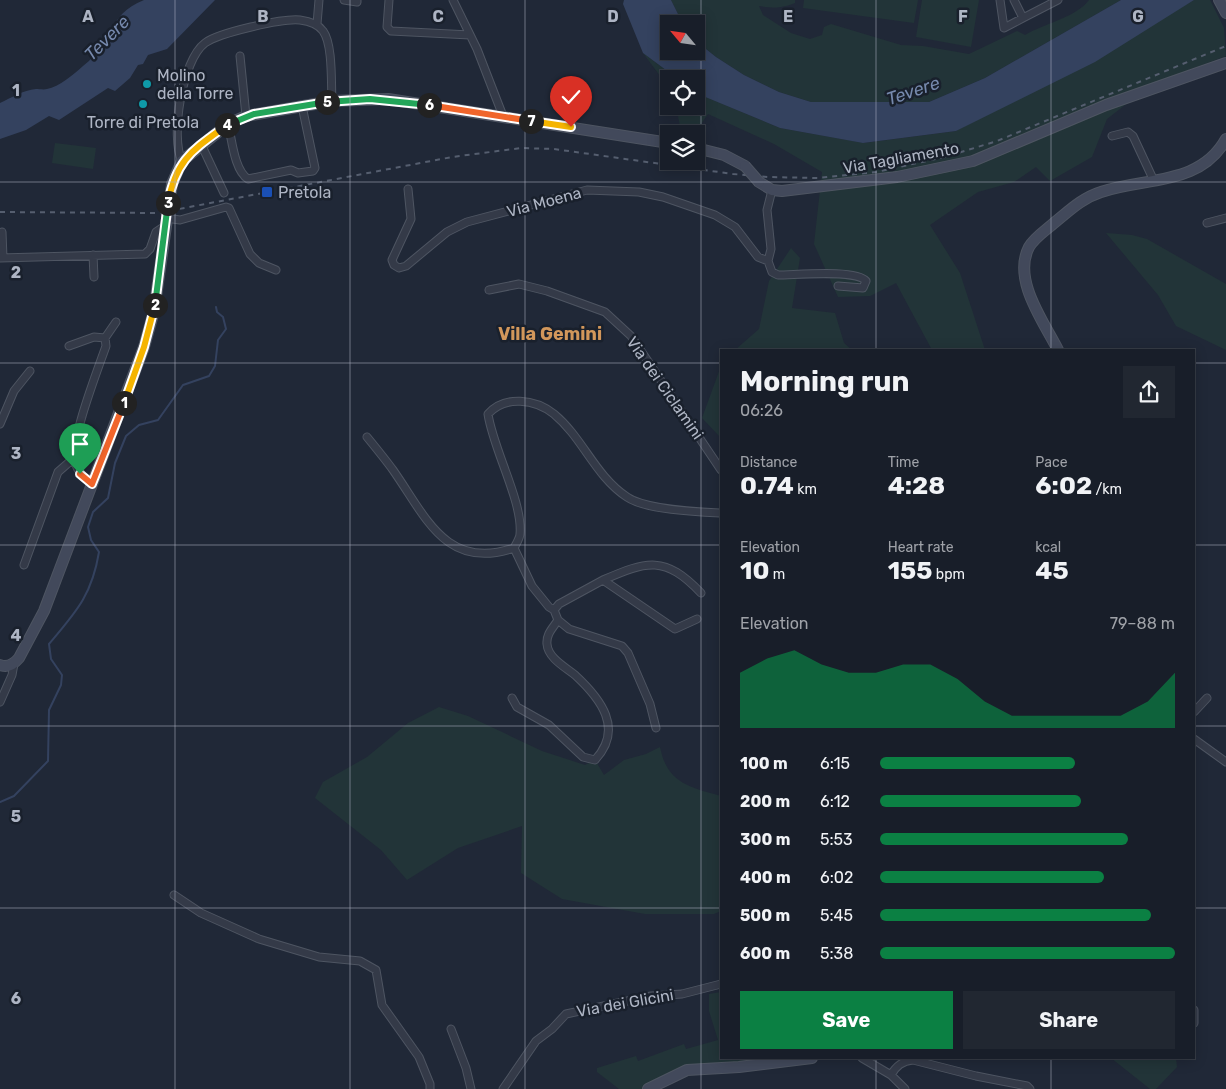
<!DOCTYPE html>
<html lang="en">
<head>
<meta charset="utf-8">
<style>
	:root { --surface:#181e29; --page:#212731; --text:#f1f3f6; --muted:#9fa2a8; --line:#363c46; --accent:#0b8043 }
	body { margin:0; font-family:Rubik,sans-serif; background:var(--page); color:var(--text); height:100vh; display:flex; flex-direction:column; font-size:19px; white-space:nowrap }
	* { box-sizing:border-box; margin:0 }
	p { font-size:16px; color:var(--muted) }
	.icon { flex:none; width:28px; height:28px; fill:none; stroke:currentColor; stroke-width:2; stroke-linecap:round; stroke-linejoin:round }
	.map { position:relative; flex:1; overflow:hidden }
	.drawer { position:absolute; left:720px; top:349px; width:475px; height:710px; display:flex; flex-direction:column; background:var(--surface); border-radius:0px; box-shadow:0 2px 12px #0003,0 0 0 1px var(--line) }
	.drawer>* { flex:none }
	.needle { width:32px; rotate:299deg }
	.controls { position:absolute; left:660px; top:15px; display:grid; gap:10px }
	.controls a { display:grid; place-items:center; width:45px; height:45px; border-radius:0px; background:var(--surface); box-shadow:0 2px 12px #0003,0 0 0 1px var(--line); font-size:25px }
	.pin { position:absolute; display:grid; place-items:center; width:42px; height:42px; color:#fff; margin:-51px -21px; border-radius:50% 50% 50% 0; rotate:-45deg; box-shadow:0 0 5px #0007 }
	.pin .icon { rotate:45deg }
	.km { position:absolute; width:25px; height:25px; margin:-12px; border-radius:50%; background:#222; color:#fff; font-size:14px; line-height:25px; text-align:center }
	.round { display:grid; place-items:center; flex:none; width:52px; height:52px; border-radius:0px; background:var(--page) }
	.overview { display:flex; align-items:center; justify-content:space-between; height:85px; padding:0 20px }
	h1 { font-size:28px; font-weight:700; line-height:38px }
	.figures { display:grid; grid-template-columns:repeat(3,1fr); gap:8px; height:85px; padding:5px 20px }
	.figures div { display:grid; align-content:center }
	.figures b { font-size:25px; font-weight:700 }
	.figures small { font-size:14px; font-weight:400 }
	.figures p { font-size:14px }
	.chart { height:140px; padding:10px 20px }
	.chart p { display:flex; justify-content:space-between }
	.chart svg { width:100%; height:90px; margin-top:5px; fill:var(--accent); opacity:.7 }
	.action { display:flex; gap:10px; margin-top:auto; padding:10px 20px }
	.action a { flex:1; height:58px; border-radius:0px; background:var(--accent); color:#fff; font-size:20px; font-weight:700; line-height:58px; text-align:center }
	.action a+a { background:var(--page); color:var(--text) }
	ul { padding:0 20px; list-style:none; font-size:16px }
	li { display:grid; grid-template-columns:80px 60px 1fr; align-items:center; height:38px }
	li i { height:12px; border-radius:6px; background:var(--accent) }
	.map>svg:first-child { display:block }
	.green { fill:#223438 }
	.water { fill:#34425f }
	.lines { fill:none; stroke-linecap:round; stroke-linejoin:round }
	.stream { stroke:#34425f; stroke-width:2 }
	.street-casing { stroke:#4e5562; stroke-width:9 }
	.secondary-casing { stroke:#4e5562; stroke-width:12 }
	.street { stroke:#343a48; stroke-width:7 }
	.secondary { stroke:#42495b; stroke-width:10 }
	.rail { stroke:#555e6f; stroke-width:2; stroke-dasharray:5 5; stroke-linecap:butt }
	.secondary-bridge-casing { stroke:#4e5562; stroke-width:12; stroke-linecap:butt }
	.secondary-bridge { stroke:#42495b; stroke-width:10 }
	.split-1-casing { stroke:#fff; stroke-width:10 }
	.split-2-casing { stroke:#fff; stroke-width:10 }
	.split-3-casing { stroke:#fff; stroke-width:10 }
	.split-4-casing { stroke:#fff; stroke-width:10 }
	.split-5-casing { stroke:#fff; stroke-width:10 }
	.split-6-casing { stroke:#fff; stroke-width:10 }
	.split-7-casing { stroke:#fff; stroke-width:10 }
	.split-8-casing { stroke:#fff; stroke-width:10 }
	.split-1 { stroke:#f0652b; stroke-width:6 }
	.split-2 { stroke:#f5b400; stroke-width:6 }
	.split-3 { stroke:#22a559; stroke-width:6 }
	.split-4 { stroke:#f5b400; stroke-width:6 }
	.split-5 { stroke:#22a559; stroke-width:6 }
	.split-6 { stroke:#22a559; stroke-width:6 }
	.split-7 { stroke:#f0652b; stroke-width:6 }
	.split-8 { stroke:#f5b400; stroke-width:6 }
	.grid { fill:none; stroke:#aeb5c4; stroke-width:1; stroke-opacity:0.55 }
	.culture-dot { fill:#0f9aa8; stroke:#19202c; stroke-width:2 }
	.transit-dot { fill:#1a4fb4; stroke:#19202c; stroke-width:2 }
	.labels { text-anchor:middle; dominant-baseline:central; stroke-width:5; stroke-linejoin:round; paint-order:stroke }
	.poi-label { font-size:16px; fill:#aeb5c4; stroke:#19202c; text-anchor:start }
	.street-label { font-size:16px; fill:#aeb5c4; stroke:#19202c }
	.water-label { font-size:18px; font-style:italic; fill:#7689ad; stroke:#19202c }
	.neighbourhood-label { font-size:18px; font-weight:bold; fill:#d2975b; stroke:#19202c }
	.grid-label { font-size:16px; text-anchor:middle; font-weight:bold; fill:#aeb5c4; stroke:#19202c; stroke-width:5; stroke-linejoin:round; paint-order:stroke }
</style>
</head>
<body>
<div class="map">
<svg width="1226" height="1089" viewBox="0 0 1226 1089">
	<rect width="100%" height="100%" fill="#202837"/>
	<!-- green -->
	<path class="green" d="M 671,0 L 795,0 L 795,3 C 779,9 774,8 759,6 L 763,15 L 791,33 L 810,39 L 822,35 L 824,27 L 831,24 L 901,45 L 923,46 L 969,54 L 1017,31 L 1025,35 C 1043,24 1077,17 1089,0 L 1121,0 L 985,78 L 929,102 L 811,102 L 779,92 L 744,75 L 716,57 L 696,41 L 696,24 L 683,24 Z
		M 804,0 L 918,0 L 914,23 L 803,8 Z
		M 922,0 L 979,0 L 971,47 L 916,37 Z
		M 1194,0 L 1210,0 L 1224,28 L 1226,56 L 1152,84 L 1107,119 L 1092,157 L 1050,181 L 1036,167 L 1014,182 L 978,192 L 930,225 L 960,273 L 985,350 L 932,350 L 896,283 L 870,296 L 838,297 L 814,244 L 822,172 L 774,144 L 708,114 L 697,130 L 680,126 L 676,106 L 696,106 L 696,93 L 780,128 L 864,143 L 956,131 Z
		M 643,53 L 678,79 L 669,79 L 669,88 Z
		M 55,143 L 96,148 L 93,169 L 52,163 Z
		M 1106,233 L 1132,235 L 1147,239 L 1226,284 L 1226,350 L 1176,326 L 1158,295 Z
		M 791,248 L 800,258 L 792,308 L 835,313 L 844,343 L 852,350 L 735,350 L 759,329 L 769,281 Z
		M 721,366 L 721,438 L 702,418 Z
		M 439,707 L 468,716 L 542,751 L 585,765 L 595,760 L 604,775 L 624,760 L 646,754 L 660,747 C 667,783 689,787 721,796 L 721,911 L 714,914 L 645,914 L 562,899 L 521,873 L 522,826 L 458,848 L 407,880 L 381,850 L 315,798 L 323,782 L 367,757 L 408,723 Z
		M 721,992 L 721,1058 L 772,1058 L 772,1060 L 687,1070 L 648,1089 L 619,1089 L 597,1072 L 597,1068 L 636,1056 L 638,1061 L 684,1044 L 686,1049 L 718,1040 L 709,1011 L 709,994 Z
		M 1111,1058 L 1176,1058 L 1177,1067 L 1156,1089 L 1150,1089 Z"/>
	<!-- water -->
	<path class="water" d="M 144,0 L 215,0 L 167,49 L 148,55 L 143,64 L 138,65 L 130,78 L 115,91 L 108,88 L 59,120 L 49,116 L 26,130 L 0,139 L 0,103 C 11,98 23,90 36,89 C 39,89 44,90 47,89 C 59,87 74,74 83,66 C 113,44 106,15 144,0 Z
		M 624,0 L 671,0 L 683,24 L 669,24 L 669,51 L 696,51 L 696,41 L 716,57 L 744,75 L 779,92 L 811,102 L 929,102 L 985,78 L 1121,0 L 1194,0 L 1095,62 L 956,131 L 863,143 L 780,128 L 698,94 L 696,93 L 696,79 L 678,79 L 643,53 L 623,4 Z"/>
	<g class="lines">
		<!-- stream -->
		<path class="stream" d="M 0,802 L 14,796 L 48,761 L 49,710 L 61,685 L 62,675 L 51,659 L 49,644 C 76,612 92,595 99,552 L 91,540 L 88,527 L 93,512 L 108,498 L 115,463 L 126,436 L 139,425 L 158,420 L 183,385 L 209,376 L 215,366 L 218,340 L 226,329 L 223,317 L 217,312 L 216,307"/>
		<defs>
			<path id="street" d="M 344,0 L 357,2 L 357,0
				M 389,0 L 387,27 L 391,31 L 470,35
				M 453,0 L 477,49 L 503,116
				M 1000,0 L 1004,28 L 1023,18 L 1014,0
				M 1023,18 L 1058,0
				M 317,24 L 319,0
				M 240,56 L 246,116
				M 228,124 C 232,139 234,170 248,179 L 291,170 L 298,173 L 313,171 L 315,168 L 302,106
				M 1112,136 L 1128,132 L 1133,136 L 1154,181
				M 201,144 L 224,193
				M 182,161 C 170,137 182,60 205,43 C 218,33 283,18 300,20 C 308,21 318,24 323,31 C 333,44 331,84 332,101
				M 408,189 L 411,219 L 392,260 L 394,265 L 399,268 L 406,266 L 447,232 L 467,222 L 587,190 L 639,192 L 663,197 L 715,215 L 735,227 L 758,257 L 768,261 L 771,249 L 767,210 L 772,190
				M 166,218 L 180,220 L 226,207 L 229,208 L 250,254 L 259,263 L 276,270
				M 1207,223 L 1226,218
				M 2,232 L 3,258
				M 93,255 L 94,277
				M 0,258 L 145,254 L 150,249 L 156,232 L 165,226
				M 768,261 L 772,272 L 778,275 C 796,275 856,269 866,281 L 863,288 L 838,286
				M 489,290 L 519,284 L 547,291 L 605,312 L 631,336 L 721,470
				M 69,346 L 94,337 L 105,338
				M 0,424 L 14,391 L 30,371
				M 367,437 C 376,448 385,459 393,470 C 426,517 446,571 514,548 C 516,544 520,538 520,534 C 523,502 493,449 488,414 C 505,395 535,399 554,414 C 583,438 595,476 627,497 C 646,510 698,512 721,513
				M 92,484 C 85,478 78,472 75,463 C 69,443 98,369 106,346 L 105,338 L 116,322
				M 514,548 L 532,586 L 549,607 L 554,610 L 558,620 L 569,629 L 622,646 L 628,653 L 650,704 L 656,728
				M 24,565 L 58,472 L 74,458
				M 603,580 C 647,561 665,555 701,593
				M 554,610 L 559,604 L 603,580 L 675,629 L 697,619
				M 512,698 L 517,707 L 549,725 L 583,757 L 595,760 C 624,729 601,699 575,675 C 565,667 548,658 547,644 C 546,634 553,628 558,620
				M 0,702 L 12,675 L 14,664
				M 1194,712 L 1207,698
				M 1194,739 L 1226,762
				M 174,895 L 201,913 L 259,939 L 319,957 L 360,961 L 376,970 L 382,1005 L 419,1057 L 430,1084 L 430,1089
				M 1194,1010 L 1194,1023
				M 451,1029 L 466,1068 L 471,1089
				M 862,1058 L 891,1075 C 896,1066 902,1061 913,1060 L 976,1076 L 1027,1086 L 1030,1089
				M 891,1075 L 905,1089
				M 503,1089 L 536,1041 L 552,1029 L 566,1014 L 651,996 L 682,994 L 721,984"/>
			<path id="secondary" d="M 1219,0 L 1226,13
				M 696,148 L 724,155 L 745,166
				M 759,182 L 772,190 L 782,191 L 897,177 L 973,161 L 1106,105 L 1226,63
				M 1058,350 C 1044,322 1012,280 1029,247 C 1035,237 1045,231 1054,223 C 1069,211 1082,198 1101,192 C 1145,177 1200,186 1226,139
				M 0,665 C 8,668 14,664 19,658 L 44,611 L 144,347 L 154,311 L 172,184 L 182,161 L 228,124 L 246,116 L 332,101 L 388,99 L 669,143
				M 648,1089 L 687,1070 L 739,1067 L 812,1058"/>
		</defs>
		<!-- street casing -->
		<use href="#street" class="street-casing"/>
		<!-- secondary casing -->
		<use href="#secondary" class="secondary-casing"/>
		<!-- street -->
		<use href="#street" class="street"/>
		<!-- secondary -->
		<use href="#secondary" class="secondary"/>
		<!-- rail -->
		<path class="rail" d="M 0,212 L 158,213 L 452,157 L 521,148 L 554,149 L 733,174 L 768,177 L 818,178 L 876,172 L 945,157 L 997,141 L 1226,46"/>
		<defs>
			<path id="secondary-bridge" d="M 745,166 L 759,182"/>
		</defs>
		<!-- secondary-bridge casing -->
		<use href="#secondary-bridge" class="secondary-bridge-casing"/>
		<!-- secondary-bridge -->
		<use href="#secondary-bridge" class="secondary-bridge"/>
	</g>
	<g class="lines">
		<defs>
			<path id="split-1" d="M 80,474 L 92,484 L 124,403"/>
			<path id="split-2" d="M 124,403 L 144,347 L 155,305"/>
			<path id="split-3" d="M 155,305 L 168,203"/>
			<path id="split-4" d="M 168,203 C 176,159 193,150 227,125"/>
			<path id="split-5" d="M 227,125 L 254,114 L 327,102"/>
			<path id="split-6" d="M 327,102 L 370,99 L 429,105"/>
			<path id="split-7" d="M 429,105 L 531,121"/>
			<path id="split-8" d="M 531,121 L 571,127"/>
		</defs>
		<!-- split-1 casing -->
		<use href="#split-1" class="split-1-casing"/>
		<!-- split-2 casing -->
		<use href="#split-2" class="split-2-casing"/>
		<!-- split-3 casing -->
		<use href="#split-3" class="split-3-casing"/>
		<!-- split-4 casing -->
		<use href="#split-4" class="split-4-casing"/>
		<!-- split-5 casing -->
		<use href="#split-5" class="split-5-casing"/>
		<!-- split-6 casing -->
		<use href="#split-6" class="split-6-casing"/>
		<!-- split-7 casing -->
		<use href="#split-7" class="split-7-casing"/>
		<!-- split-8 casing -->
		<use href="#split-8" class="split-8-casing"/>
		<!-- split-1 -->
		<use href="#split-1" class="split-1"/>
		<!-- split-2 -->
		<use href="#split-2" class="split-2"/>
		<!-- split-3 -->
		<use href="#split-3" class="split-3"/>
		<!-- split-4 -->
		<use href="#split-4" class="split-4"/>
		<!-- split-5 -->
		<use href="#split-5" class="split-5"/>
		<!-- split-6 -->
		<use href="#split-6" class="split-6"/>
		<!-- split-7 -->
		<use href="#split-7" class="split-7"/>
		<!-- split-8 -->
		<use href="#split-8" class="split-8"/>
	</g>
	<!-- grid -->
	<path class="grid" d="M 175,0 L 175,1089M 350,0 L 350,1089M 525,0 L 525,1089M 701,0 L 701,1089M 876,0 L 876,350M 1051,0 L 1051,350M 0,182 L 1226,182M 0,363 L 721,363M 1194,363 L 1226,363M 0,545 L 721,545M 1194,545 L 1226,545M 0,726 L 721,726M 1194,726 L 1226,726M 0,908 L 721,908M 1194,908 L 1226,908M 876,1058 L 876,1089M 1051,1058 L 1051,1089"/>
	<!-- markers -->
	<g class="culture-dot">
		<circle cx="147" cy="84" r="5"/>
		<circle cx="143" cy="104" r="5"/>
	</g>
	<rect class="transit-dot" x="261" y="186" width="12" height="12" rx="2.5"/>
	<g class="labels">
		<!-- poi labels -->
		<g class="poi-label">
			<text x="157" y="75">Molino<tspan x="157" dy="18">della Torre</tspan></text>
			<text x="143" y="122" text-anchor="middle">Torre di Pretola</text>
			<text x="278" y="192">Pretola</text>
		</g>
		<!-- street labels -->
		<g class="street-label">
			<text transform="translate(901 158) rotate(-10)">Via Tagliamento</text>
			<text transform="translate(544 202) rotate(-15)">Via Moena</text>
			<text transform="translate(665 388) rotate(55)">Via dei Ciclamini</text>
			<text transform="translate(625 1003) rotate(-10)">Via dei Glicini</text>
		</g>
		<!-- water labels -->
		<g class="water-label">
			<text transform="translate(107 38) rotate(-45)">Tevere</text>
			<text transform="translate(913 91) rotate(-19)">Tevere</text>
		</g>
		<!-- neighbourhood labels -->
		<g class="neighbourhood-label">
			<text x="550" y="334">Villa Gemini</text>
		</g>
	</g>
	<g class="grid-label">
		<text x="88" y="22">A</text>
		<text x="263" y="22">B</text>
		<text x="438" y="22">C</text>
		<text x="613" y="22">D</text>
		<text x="788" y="22">E</text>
		<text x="963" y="22">F</text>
		<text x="1138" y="22">G</text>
		<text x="16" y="96">1</text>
		<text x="16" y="278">2</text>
		<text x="16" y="459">3</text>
		<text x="16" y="641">4</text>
		<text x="16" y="822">5</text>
		<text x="16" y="1004">6</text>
	</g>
</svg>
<div class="controls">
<a><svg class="needle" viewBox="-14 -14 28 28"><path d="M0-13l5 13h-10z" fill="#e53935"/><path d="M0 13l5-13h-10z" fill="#9fa2a8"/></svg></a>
<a><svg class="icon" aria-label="locate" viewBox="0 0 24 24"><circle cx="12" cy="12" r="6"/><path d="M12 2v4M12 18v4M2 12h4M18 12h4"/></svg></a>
<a><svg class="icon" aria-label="layers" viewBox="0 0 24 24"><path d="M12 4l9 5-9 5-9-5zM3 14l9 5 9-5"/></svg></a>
</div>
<div class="pin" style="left:80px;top:474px;background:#1e9e55"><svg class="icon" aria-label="arrive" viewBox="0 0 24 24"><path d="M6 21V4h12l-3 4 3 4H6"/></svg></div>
<div class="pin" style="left:571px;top:127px;background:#d93025"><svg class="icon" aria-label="check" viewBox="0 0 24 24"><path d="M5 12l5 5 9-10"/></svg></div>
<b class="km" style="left:124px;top:403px">1</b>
<b class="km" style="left:155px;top:305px">2</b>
<b class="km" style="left:168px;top:203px">3</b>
<b class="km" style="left:227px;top:125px">4</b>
<b class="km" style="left:327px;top:102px">5</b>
<b class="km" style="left:429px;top:105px">6</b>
<b class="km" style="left:531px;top:121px">7</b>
<section class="drawer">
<div class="overview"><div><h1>Morning run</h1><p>06:26</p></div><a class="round"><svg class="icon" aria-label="share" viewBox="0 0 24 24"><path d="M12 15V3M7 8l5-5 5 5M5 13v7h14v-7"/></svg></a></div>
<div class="figures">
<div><p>Distance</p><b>0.74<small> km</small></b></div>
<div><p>Time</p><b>4:28</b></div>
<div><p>Pace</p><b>6:02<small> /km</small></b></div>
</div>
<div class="figures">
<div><p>Elevation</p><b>10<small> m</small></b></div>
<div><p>Heart rate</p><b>155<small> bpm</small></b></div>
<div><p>kcal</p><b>45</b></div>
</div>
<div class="chart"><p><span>Elevation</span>79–88 m</p>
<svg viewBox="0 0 160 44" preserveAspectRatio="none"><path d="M0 44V17L10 10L20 6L30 13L40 17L50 17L60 13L70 13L80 20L90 31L100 38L110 38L120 38L130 38L140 38L150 31L160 17V44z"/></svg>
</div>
<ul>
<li><b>100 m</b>6:15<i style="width:66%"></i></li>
<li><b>200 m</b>6:12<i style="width:68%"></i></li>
<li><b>300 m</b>5:53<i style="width:84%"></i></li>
<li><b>400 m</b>6:02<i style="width:76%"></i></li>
<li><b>500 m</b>5:45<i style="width:92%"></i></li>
<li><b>600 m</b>5:38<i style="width:100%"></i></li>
</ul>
<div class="action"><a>Save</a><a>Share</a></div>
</section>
</div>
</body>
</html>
